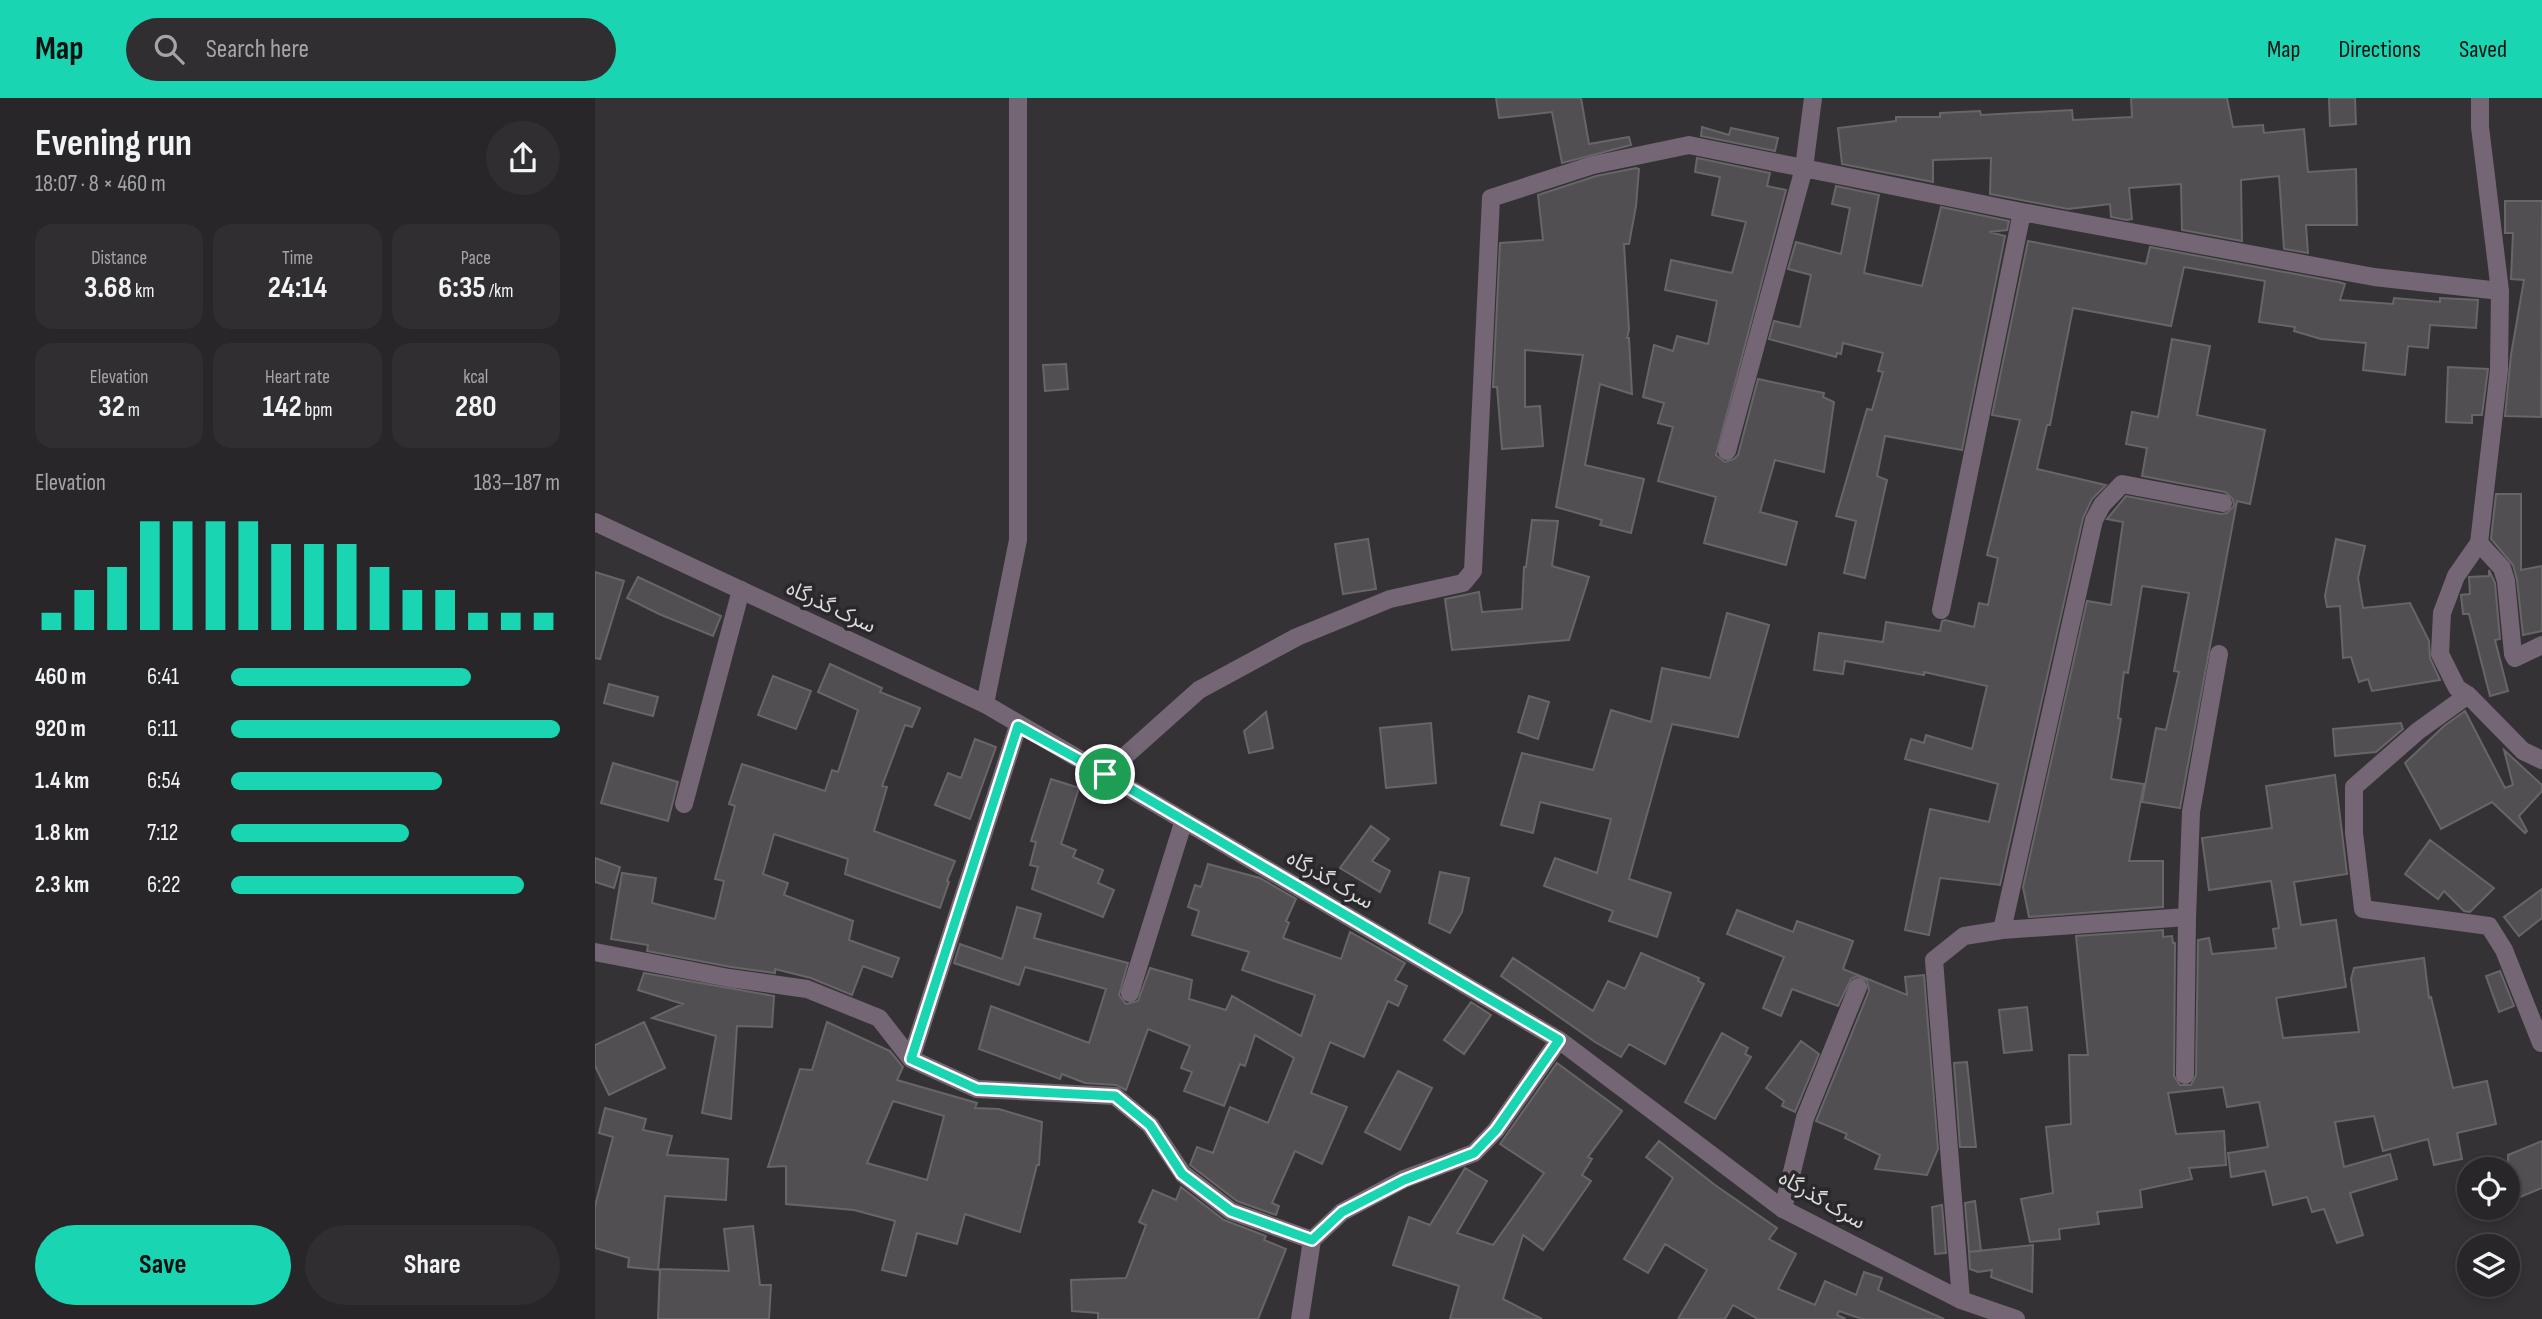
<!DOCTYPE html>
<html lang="en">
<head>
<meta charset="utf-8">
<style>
	:root { --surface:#282628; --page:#302e30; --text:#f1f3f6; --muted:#a5a5a8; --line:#444345; --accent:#1ad5b2 }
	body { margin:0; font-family:"Sofia Sans Condensed","Noto Sans Arabic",sans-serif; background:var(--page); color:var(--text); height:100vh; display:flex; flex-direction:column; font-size:26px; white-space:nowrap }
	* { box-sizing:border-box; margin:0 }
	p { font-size:23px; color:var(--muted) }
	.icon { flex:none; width:38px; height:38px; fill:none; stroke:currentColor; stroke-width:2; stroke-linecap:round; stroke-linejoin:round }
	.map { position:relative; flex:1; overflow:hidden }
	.side { display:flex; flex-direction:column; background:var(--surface); width:595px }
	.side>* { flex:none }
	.tools { position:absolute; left:1862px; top:1059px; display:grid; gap:14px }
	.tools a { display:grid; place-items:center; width:63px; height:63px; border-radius:50%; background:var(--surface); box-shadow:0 4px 10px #0003,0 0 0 2px var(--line); font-size:35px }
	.pin { position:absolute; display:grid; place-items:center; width:60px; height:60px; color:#fff; margin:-30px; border:4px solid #fff; border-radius:50%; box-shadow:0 2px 7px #0007 }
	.round { display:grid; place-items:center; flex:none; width:74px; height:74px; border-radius:37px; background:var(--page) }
	.overview { display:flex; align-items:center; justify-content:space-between; height:119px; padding:0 35px }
	h1 { font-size:38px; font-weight:700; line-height:52px }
	.figures { display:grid; grid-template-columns:repeat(3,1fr); gap:10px; height:119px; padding:7px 35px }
	.figures div { display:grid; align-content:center; border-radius:18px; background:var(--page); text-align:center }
	.figures b { font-size:30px; font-weight:700 }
	.figures small { font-size:19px; font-weight:400 }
	.figures p { font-size:19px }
	.chart { height:196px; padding:14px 35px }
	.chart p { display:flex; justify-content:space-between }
	.chart svg { width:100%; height:126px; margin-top:7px; stroke:var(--accent); stroke-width:6 }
	.primary-button { display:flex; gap:14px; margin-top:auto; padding:14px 35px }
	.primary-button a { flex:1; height:80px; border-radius:42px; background:var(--accent); color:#111; font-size:28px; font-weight:700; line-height:80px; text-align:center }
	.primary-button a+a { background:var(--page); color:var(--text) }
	ul { padding:0 35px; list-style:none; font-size:23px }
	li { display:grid; grid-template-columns:112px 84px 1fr; align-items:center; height:52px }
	li i { height:18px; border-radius:9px; background:var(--accent) }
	header { display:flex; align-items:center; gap:42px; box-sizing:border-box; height:98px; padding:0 35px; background:var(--accent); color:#111 }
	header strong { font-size:33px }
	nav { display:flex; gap:38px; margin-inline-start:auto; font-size:24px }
	.search { width:490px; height:63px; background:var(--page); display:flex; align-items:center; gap:18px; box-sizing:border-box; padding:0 24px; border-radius:38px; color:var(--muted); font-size:26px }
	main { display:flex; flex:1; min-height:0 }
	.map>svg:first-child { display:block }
	.building { fill:#524f52; stroke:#686568; stroke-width:2; fill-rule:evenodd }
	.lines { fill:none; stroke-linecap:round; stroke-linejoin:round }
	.minor { stroke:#756676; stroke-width:18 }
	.tertiary { stroke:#756676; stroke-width:18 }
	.route-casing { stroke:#fff; stroke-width:14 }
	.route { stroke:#1ad5b2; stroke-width:9 }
	.labels { text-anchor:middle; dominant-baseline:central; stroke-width:7; stroke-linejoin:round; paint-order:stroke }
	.street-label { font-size:21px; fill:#dddcdd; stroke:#2b282b }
</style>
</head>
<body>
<header>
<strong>Map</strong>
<div class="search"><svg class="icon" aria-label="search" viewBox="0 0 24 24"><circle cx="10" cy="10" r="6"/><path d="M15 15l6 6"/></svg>Search here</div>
<nav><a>Map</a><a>Directions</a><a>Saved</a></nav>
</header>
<main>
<section class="side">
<div class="overview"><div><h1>Evening run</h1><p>18:07 · 8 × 460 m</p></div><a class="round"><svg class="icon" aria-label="share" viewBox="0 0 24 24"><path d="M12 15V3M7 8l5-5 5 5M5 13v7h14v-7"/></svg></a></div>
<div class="figures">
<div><p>Distance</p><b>3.68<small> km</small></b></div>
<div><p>Time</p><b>24:14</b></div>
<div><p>Pace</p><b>6:35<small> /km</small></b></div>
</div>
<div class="figures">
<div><p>Elevation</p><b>32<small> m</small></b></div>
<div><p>Heart rate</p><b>142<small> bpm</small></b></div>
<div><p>kcal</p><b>280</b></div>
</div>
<div class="chart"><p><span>Elevation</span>183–187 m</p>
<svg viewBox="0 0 160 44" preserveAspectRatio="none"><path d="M5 44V38M15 44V30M25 44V22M35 44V6M45 44V6M55 44V6M65 44V6M75 44V14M85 44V14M95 44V14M105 44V22M115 44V30M125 44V30M135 44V38M145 44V38M155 44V38"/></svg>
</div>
<ul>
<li><b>460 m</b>6:41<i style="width:73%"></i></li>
<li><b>920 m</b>6:11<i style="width:100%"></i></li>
<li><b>1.4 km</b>6:54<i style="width:64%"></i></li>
<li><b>1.8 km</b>7:12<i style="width:54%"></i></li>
<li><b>2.3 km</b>6:22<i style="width:89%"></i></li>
</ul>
<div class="primary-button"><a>Save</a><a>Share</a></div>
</section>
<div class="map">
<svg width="1947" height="1221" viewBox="0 0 1947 1221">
	<rect width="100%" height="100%" fill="#353235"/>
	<!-- building -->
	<path class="building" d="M 901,0 L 986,0 L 994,46 L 1034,39 L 1036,47 L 967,65 L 957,14 L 904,20 Z
		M 1536,0 L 1632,0 L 1638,29 L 1668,27 L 1669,35 L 1709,31 L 1713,74 L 1761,71 L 1762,127 L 1711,127 L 1713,155 L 1689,151 L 1684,78 L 1646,82 L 1647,143 L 1587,132 L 1586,86 L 1534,90 L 1537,121 L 1532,122 L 1516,119 L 1515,106 L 1473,111 L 1395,96 L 1396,60 L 1338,62 L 1338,84 L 1247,66 L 1243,30 L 1301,23 L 1301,19 L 1345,19 L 1345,15 L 1385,13 L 1386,17 L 1477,12 L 1478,22 L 1537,19 Z
		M 1734,0 L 1760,0 L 1761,26 L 1735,28 Z
		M 1107,29 L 1134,37 L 1136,30 L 1183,40 L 1180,53 L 1106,38 Z
		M 1102,60 L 1175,75 L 1172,88 L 1191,92 L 1121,357 L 1130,364 L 1139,361 L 1143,357 L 1163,281 L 1229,295 L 1228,299 L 1239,304 L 1229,374 L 1180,362 L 1165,414 L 1202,424 L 1191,467 L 1109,445 L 1121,399 L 1063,383 L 1078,329 L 1063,325 L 1069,305 L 1048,299 L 1059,247 L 1078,253 L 1082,238 L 1113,246 L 1122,203 L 1070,192 L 1076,162 L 1137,175 L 1151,124 L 1117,117 L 1125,79 L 1100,74 Z
		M 1041,70 L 1044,71 L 1041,108 L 1034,146 L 1029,146 L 1034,232 L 1032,240 L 1034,240 L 1037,296 L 1005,286 L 990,367 L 1049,381 L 1036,435 L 1005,427 L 1007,422 L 961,409 L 988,257 L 930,252 L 930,309 L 945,308 L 948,348 L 907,351 L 902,289 L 898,289 L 905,145 L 948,142 L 943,97 L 1001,78 Z
		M 1241,88 L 1284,97 L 1269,175 L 1327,188 L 1346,109 L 1414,123 L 1412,132 L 1394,134 L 1410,138 L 1367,352 L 1290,338 L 1282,378 L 1292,382 L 1270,480 L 1249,475 L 1261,423 L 1241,418 L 1272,311 L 1277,312 L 1288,274 L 1283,273 L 1288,255 L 1248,245 L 1246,256 L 1242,255 L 1241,259 L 1174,241 L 1179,223 L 1205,229 L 1216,177 L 1193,171 L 1201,144 L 1246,156 L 1255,110 L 1237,106 Z
		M 1910,103 L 1947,103 L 1946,319 L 1910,318 L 1916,257 L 1929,182 L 1916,181 L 1918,135 L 1910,135 Z
		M 1433,143 L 1551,166 L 1555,149 L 1743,184 L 1750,186 L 1745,202 L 1798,206 L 1799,200 L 1845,204 L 1845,200 L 1883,202 L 1881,230 L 1835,227 L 1833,250 L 1813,248 L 1810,277 L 1768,272 L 1771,245 L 1726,241 L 1699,233 L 1700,229 L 1664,224 L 1670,183 L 1589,169 L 1576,228 L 1478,210 L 1455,327 L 1452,327 L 1442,371 L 1511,387 L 1497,401 L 1488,420 L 1405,787 L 1345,780 L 1334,837 L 1310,832 L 1335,711 L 1394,724 L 1403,686 L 1310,661 L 1316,641 L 1329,645 L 1331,637 L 1377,651 L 1392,588 L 1329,574 L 1329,577 L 1250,563 L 1248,576 L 1219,572 L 1224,535 L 1288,544 L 1291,524 L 1345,533 L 1347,523 L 1350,522 L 1379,529 L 1384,505 L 1393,507 L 1403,460 L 1392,457 L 1425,322 L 1397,317 Z
		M 1577,241 L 1615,248 L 1602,317 L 1670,332 L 1655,406 L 1642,403 L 1585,710 L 1547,704 L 1561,630 L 1571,632 L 1584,574 L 1579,573 L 1594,495 L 1547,488 L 1533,575 L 1529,574 L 1523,620 L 1526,621 L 1516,681 L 1549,686 L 1534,763 L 1568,763 L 1568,809 L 1434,819 L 1428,789 L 1492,503 L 1516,507 L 1528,424 L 1512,421 L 1531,398 L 1626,416 L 1632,415 L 1639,408 L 1638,401 L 1630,394 L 1547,378 L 1552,350 L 1531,346 L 1537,314 L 1563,319 Z
		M 471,266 L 473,291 L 450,293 L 448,267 Z
		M 1853,269 L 1893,271 L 1887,317 L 1877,317 L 1877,325 L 1851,324 Z
		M 1901,396 L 1926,396 L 1926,472 L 1947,468 L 1947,533 L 1928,537 L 1922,482 L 1918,467 L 1896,441 Z
		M 937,422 L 963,423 L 957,468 L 994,479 L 974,542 L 857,552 L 850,501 L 884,494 L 887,514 L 927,511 L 929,469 L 931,469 Z
		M 773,441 L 781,491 L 748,496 L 740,446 Z
		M 1741,441 L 1770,448 L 1763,480 L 1768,510 L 1815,505 L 1834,543 L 1835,560 L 1845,582 L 1777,593 L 1773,581 L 1764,584 L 1756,559 L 1748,560 L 1745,508 L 1732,509 L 1730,498 Z
		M 1894,472 L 1900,485 L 1905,541 L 1900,542 L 1913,593 L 1895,598 L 1874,516 L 1868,516 L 1866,497 L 1875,496 L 1874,479 L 1894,478 Z
		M 0,474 L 29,483 L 5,561 L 0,560 Z
		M 43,479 L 126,518 L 118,538 L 64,516 L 32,500 Z
		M 1132,515 L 1174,527 L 1143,639 L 1077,626 L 1034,781 L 1076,795 L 1062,839 L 1014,823 L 1018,813 L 949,788 L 960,760 L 1002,775 L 1016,721 L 945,704 L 938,735 L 906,727 L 927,655 L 998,672 L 1016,612 L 1056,624 L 1067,570 L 1115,580 Z
		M 235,566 L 287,590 L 285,594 L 325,610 L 317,629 L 310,627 L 287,688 L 292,689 L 279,733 L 360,763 L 352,783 L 354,784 L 345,810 L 250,776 L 253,761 L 179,736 L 168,776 L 193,785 L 189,797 L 258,823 L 254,842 L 304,860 L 297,879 L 268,868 L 257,897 L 216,880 L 180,871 L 180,875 L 136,869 L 52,853 L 53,847 L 16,841 L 27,775 L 61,780 L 57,805 L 120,821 L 129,783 L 120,781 L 140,708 L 134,706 L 147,666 L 230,693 L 237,672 L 243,674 L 263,612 L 223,594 Z
		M 178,578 L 216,593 L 201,631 L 163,617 Z
		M 14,586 L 63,599 L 58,618 L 9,605 Z
		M 934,598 L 954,604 L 943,641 L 923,634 Z
		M 1870,613 L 1910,690 L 1918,687 L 1909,652 L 1947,687 L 1947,693 L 1924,718 L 1932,733 L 1930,735 L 1897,704 L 1846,731 L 1810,665 L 1849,628 Z
		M 671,614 L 678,650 L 654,655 L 649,633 Z
		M 836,625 L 841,685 L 791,690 L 785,630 Z
		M 1806,625 L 1808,631 L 1781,654 L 1740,658 L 1738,631 Z
		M 380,641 L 401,649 L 375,721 L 340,707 L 353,675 L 366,680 Z
		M 18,665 L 83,684 L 73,723 L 6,705 Z
		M 1740,677 L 1752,776 L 1699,784 L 1706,827 L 1741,822 L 1751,889 L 1681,900 L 1688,940 L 1764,934 L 1756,881 L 1759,870 L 1829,860 L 1834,900 L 1836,899 L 1858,990 L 1892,983 L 1901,1026 L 1862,1035 L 1867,1061 L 1839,1067 L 1833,1041 L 1788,1053 L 1779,1018 L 1740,1024 L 1749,1069 L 1795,1056 L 1802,1081 L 1755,1095 L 1768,1137 L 1742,1145 L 1729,1111 L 1717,1114 L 1712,1099 L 1678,1107 L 1670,1073 L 1636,1079 L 1633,1055 L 1673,1049 L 1664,1004 L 1632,1009 L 1628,989 L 1573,995 L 1581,1036 L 1629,1033 L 1631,1067 L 1594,1070 L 1597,1081 L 1545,1092 L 1547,1109 L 1502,1114 L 1504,1126 L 1464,1131 L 1465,1141 L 1435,1144 L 1426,1101 L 1458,1095 L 1451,1029 L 1476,1026 L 1474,957 L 1493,957 L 1481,838 L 1568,832 L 1568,839 L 1577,838 L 1578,845 L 1580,845 L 1579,978 L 1585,987 L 1596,987 L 1601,977 L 1603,842 L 1614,840 L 1617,856 L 1681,850 L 1678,831 L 1684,830 L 1676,783 L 1614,792 L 1607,740 L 1677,730 L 1671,688 Z
		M 456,681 L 484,690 L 466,746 L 481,752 L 478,759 L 508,772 L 503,785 L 519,792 L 508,819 L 437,791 L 443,769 L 435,767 L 441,744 L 436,743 Z
		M 776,728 L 794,741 L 777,763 L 795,773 L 785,794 L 745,770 Z
		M 1835,742 L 1899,790 L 1875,814 L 1869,813 L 1849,793 L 1843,801 L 1810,776 Z
		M 0,760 L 25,769 L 19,790 L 0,784 Z
		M 613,766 L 665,780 L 701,801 L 691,823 L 694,825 L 688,840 L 746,861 L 755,834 L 810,865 L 800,882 L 812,888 L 803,908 L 793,903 L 769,959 L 735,944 L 716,995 L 752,1009 L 727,1066 L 700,1053 L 677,1105 L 684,1108 L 681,1117 L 642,1103 L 595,1067 L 602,1049 L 618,1055 L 635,1009 L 673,1025 L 699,960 L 660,937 L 650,968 L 645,966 L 629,1008 L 589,993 L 597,974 L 586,970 L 595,948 L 553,931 L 531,992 L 521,987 L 490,985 L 467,976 L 465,981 L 384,951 L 396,908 L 494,945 L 511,891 L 430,869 L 424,887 L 359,865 L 365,846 L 407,861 L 422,809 L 446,816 L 439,840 L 533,865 L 524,897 L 531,906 L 543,903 L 555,870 L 597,882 L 594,901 L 631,912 L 637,898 L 706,938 L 720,897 L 647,872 L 654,854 L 597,837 L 604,813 L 593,809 L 600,787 L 606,789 Z
		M 845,774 L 874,780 L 867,814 L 855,835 L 834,825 Z
		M 1947,791 L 1947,820 L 1924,838 L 1909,819 Z
		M 1142,812 L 1198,834 L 1202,823 L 1258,843 L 1248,871 L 1312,897 L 1310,879 L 1329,877 L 1343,1051 L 1332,1077 L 1280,1071 L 1285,1057 L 1250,1040 L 1252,1036 L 1221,1023 L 1274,893 L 1272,883 L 1262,878 L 1256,881 L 1243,908 L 1197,891 L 1186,918 L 1168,910 L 1189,859 L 1132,836 Z
		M 1046,855 L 1104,880 L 1103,883 L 1109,886 L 1070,966 L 1034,946 L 1026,959 L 1000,944 L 906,878 L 918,860 L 998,913 L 1013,883 L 1030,891 Z
		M 1905,873 L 1919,908 L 1904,914 L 1891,878 Z
		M 49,875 L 179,898 L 177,929 L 142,928 L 136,1021 L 107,1015 L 121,938 L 57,920 L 88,906 L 43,892 Z
		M 876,904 L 896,917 L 869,956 L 849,942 Z
		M 1432,909 L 1437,952 L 1409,955 L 1404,912 Z
		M 49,924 L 70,970 L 14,997 L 0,968 L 0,947 Z
		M 232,924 L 295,953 L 308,969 L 302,982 L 382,1005 L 380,1010 L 404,1011 L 447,1024 L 444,1067 L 442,1067 L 425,1134 L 370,1116 L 362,1146 L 322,1135 L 311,1178 L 287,1172 L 300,1123 L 259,1112 L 191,1106 L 191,1068 L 173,1069 L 205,971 L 217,972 ZM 298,1003 L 349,1018 L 332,1082 L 272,1065 Z
		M 1127,935 L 1153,950 L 1150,956 L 1156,959 L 1120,1021 L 1090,1004 Z
		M 1206,943 L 1224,956 L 1200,1014 L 1187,1008 L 1189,1003 L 1171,990 Z
		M 1372,964 L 1381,1049 L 1365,1049 L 1359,965 Z
		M 962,965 L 1027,1013 L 993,1059 L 997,1061 L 987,1077 L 996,1083 L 948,1152 L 928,1137 L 908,1201 L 947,1221 L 855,1221 L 864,1188 L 798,1167 L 814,1119 L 835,1127 L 870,1070 L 892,1083 L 862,1135 L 898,1147 L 949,1075 L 905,1046 Z
		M 803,973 L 837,990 L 805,1052 L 770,1034 Z
		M 10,1010 L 51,1021 L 48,1032 L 77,1038 L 72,1057 L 133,1061 L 131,1102 L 70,1098 L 63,1172 L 33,1169 L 34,1160 L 0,1150 L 0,1108 L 18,1039 L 4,1035 Z
		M 1064,1043 L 1120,1087 L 1182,1130 L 1174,1141 L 1201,1156 L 1183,1191 L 1220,1207 L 1230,1183 L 1261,1197 L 1269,1174 L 1287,1180 L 1283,1192 L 1349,1221 L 1267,1221 L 1244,1213 L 1242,1217 L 1251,1221 L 1163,1221 L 1138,1207 L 1130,1221 L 1083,1221 L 1112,1172 L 1070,1146 L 1053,1175 L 1029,1161 L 1078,1080 L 1051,1059 Z
		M 1947,1043 L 1947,1090 L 1913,1104 L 1913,1057 Z
		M 586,1089 L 629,1122 L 671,1138 L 669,1142 L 691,1151 L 663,1221 L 503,1221 L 503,1215 L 477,1213 L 476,1182 L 531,1180 L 551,1127 L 544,1124 L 558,1092 L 581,1102 Z
		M 1380,1103 L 1386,1153 L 1374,1154 L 1370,1105 Z
		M 1347,1107 L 1351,1155 L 1340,1156 L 1337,1109 Z
		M 158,1128 L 165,1187 L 176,1187 L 174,1221 L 63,1221 L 65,1171 L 134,1173 L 129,1131 Z
		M 1438,1147 L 1437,1194 L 1396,1179 L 1397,1172 L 1383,1174 L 1375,1171 L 1374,1154 Z"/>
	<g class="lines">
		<!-- minor -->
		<path class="minor" d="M 1885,0 L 1885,29 L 1905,193 L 1904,272 L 1884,445 L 1861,478 L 1847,515 L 1845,556 L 1862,590 L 1873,597 L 1928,653 L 1947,662
			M 1132,353 L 1209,70 L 1218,0
			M 1884,445 L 1907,470 L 1911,483 L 1918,556 L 1920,560 L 1947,547
			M 1346,512 L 1427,114
			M 1873,597 L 1823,633 L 1759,689 L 1759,735 L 1768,811 L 1894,828 L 1909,852 L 1946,945
			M 390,606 L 423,442 L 423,0
			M 510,676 L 604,592 L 702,539 L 795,501 L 868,485 L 878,473 L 896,100 L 998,67 L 1094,47 L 1427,114 L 1779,179 L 1905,193
			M 89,706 L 146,492
			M 1407,832 L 1499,422 L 1507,407 L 1527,386 L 1628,405
			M 0,854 L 134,880 L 212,891 L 284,920 L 316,961 L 382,991 L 520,998 L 555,1027 L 588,1076 L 636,1113 L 717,1142
			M 535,895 L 589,722
			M 316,961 L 423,628
			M 1590,977 L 1592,819 L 1596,714 L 1624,556
			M 1188,1111 L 1210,1020 L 1263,889
			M 1366,1202 L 1339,862 L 1369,838 L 1407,832 L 1592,819
			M 705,1221 L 717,1142 L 747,1114 L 809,1081 L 879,1055 L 901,1032 L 964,942"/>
		<!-- tertiary -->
		<path class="tertiary" d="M 0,424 L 390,606 L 964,942 L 1188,1111 L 1366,1202 L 1421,1221"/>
	</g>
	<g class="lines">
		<defs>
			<path id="route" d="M 423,628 L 510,676 L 964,942 L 901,1032 L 879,1055 L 809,1082 L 747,1114 L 717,1142 L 636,1113 L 587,1076 L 555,1027 L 520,998 L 382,991 L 316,961 Z"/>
		</defs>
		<!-- route casing -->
		<use href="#route" class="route-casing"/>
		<!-- route -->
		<use href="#route" class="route"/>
	</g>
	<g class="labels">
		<!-- street labels -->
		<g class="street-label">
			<text transform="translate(236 509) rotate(25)">سرک گذرگاه</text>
			<text transform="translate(735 782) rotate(30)">سرک گذرگاه</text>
			<text transform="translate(1227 1102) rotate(30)">سرک گذرگاه</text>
		</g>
	</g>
</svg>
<div class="tools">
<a><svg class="icon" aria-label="locate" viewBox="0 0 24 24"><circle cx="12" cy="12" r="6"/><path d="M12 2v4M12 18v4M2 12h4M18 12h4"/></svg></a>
<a><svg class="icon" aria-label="layers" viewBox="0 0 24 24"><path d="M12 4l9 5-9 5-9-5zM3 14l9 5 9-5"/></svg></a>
</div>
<div class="pin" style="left:510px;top:676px;background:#1e9e55"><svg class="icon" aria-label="arrive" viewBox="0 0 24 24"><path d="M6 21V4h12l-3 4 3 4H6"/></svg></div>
</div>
</main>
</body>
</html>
